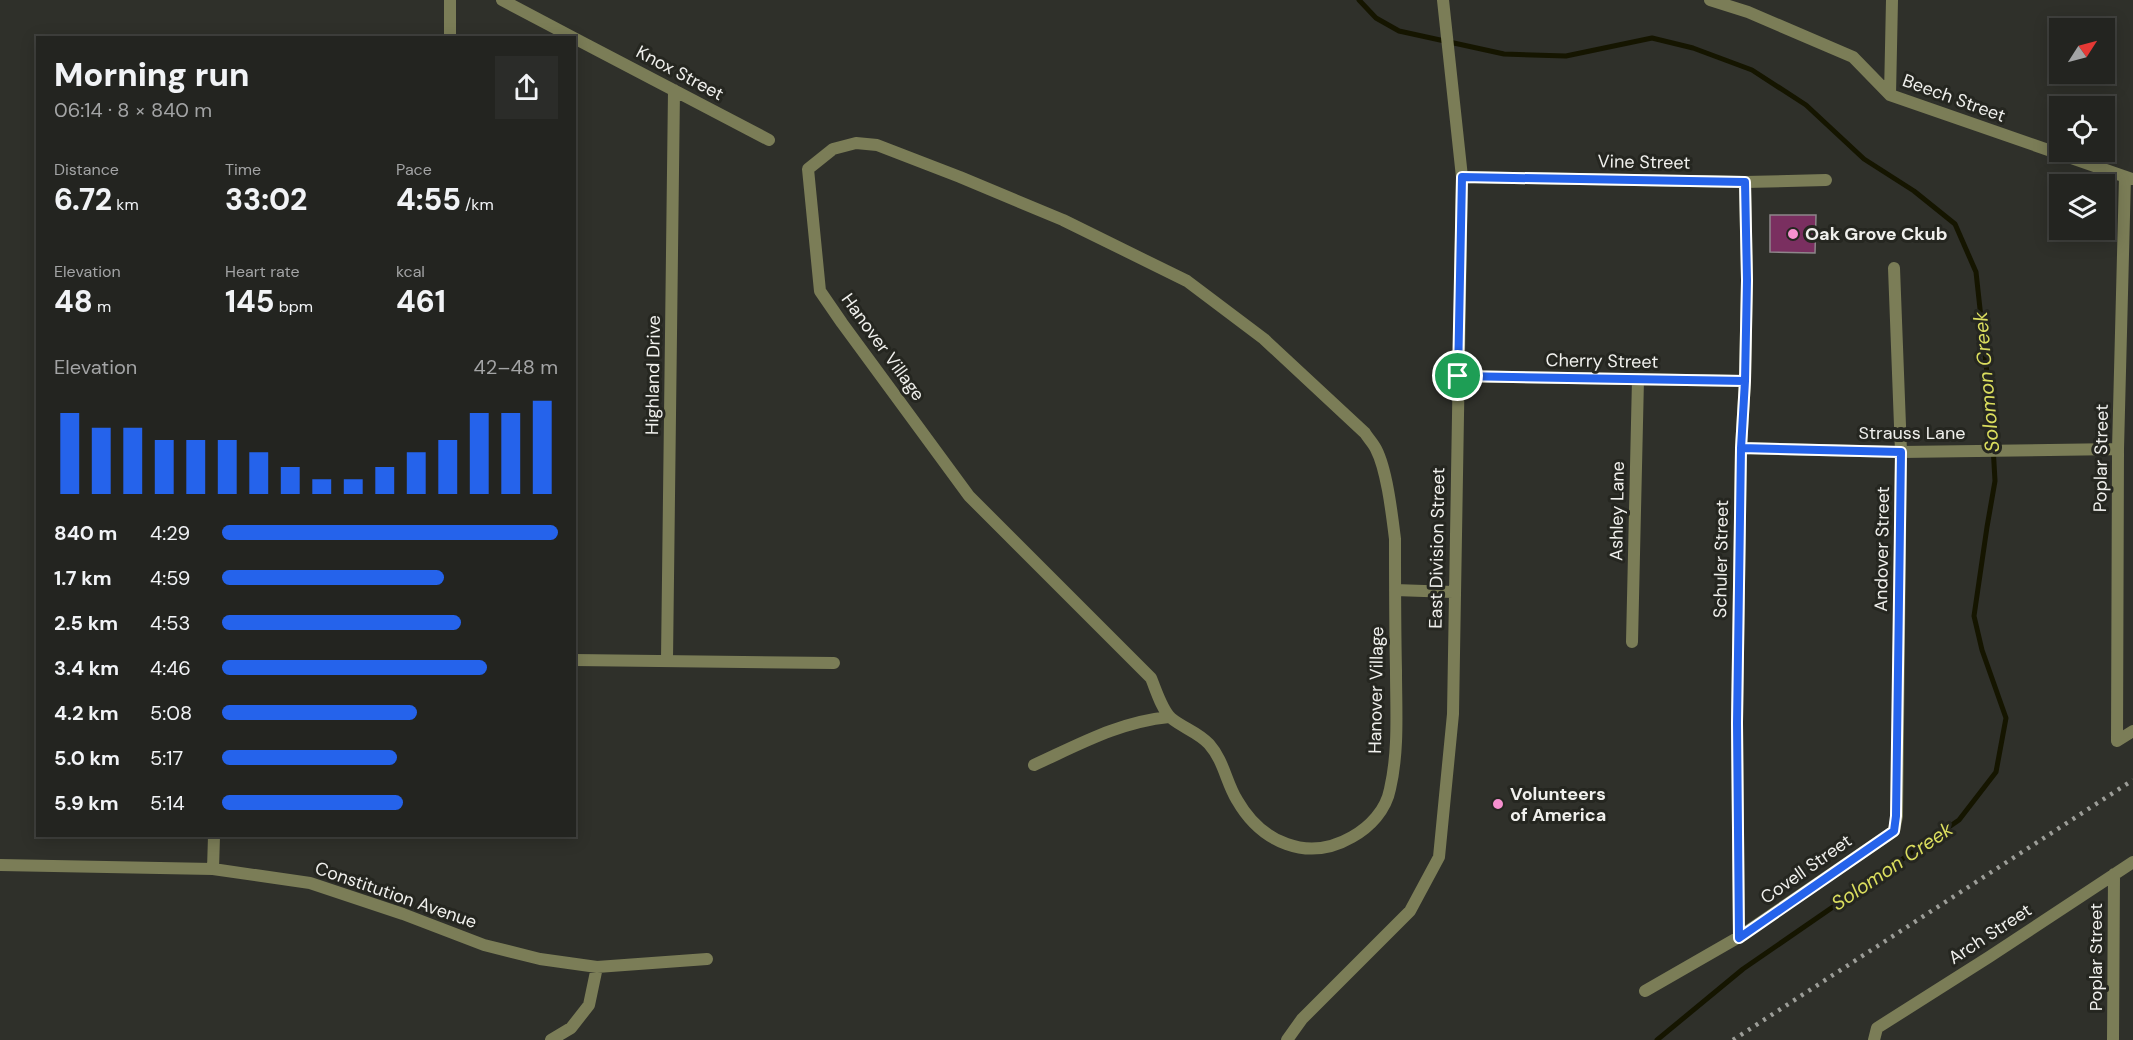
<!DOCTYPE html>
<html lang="en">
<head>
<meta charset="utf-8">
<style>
	:root { --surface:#232420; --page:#2b2c29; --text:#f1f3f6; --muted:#a3a4a5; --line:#40413e; --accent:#2563eb }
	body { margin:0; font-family:"DM Sans",sans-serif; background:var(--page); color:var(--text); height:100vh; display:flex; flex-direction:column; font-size:22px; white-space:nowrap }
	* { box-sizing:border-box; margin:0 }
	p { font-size:20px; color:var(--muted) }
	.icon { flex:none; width:33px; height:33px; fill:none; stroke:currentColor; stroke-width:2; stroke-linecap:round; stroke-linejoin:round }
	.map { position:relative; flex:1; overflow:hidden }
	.panel { position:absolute; left:36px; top:36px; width:540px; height:801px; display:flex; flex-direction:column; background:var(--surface); border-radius:0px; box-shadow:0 3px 15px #0003,0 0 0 2px var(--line) }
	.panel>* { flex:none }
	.needle { width:39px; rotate:54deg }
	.controls { position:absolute; left:2049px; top:18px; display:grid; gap:12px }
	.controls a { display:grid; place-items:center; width:66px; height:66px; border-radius:0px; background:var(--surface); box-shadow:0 3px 15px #0003,0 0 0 2px var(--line); font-size:30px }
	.pin { position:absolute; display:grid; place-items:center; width:51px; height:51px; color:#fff; margin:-26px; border:3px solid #fff; border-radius:50%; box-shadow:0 2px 6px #0007 }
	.round { display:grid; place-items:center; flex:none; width:63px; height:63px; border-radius:0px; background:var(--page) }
	.headline { display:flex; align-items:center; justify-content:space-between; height:102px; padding:0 18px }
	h1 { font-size:33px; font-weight:800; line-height:45px }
	.figures { display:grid; grid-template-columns:repeat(3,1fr); gap:9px; height:102px; padding:6px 18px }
	.figures div { display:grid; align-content:center }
	.figures b { font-size:30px; font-weight:800 }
	.figures small { font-size:16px; font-weight:400 }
	.figures p { font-size:16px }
	.chart { height:168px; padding:12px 18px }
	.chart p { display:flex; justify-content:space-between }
	.chart svg { width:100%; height:108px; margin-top:6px; stroke:var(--accent); stroke-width:6 }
	ul { padding:0 18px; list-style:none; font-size:20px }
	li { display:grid; grid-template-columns:96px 72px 1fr; align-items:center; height:45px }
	li i { height:15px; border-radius:8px; background:var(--accent) }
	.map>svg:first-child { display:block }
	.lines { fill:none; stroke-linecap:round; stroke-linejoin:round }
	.stream { stroke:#151500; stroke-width:5 }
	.building { fill:#7a2f60; stroke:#8e878b; stroke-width:1.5 }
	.street { stroke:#7b7d57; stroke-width:12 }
	.rail { stroke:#9c9d98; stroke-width:4.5; stroke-dasharray:3 6; stroke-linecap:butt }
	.route-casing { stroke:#fff; stroke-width:12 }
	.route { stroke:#2563eb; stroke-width:8 }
	.poi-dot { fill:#f690cf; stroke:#252620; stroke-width:2 }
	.labels { text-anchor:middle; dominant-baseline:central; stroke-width:6; stroke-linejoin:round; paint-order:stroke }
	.street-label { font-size:18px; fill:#f0f0ed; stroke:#252620 }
	.poi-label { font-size:18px; font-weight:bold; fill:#f0f0ed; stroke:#252620; text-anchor:start }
	.water-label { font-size:20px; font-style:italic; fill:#dbde5e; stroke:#252620 }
</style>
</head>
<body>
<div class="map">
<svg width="2133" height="1040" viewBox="0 0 2133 1040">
	<rect width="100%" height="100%" fill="#2f302a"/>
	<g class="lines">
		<!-- stream -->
		<path class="stream" d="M 1359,0 L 1376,18 L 1399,31 L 1504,54 L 1566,56 L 1652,38 L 1693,48 L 1752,70 L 1806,105 L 1864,159 L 1914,191 L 1955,224 L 1976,272 L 1991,410 L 1995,481 L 1987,527 L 1974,616 L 1982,650 L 2006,718 L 1996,772 L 1959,820 L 1743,969 L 1657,1040"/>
	</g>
	<!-- building -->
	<path class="building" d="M 1770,215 L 1816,215 L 1815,253 L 1770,252 Z"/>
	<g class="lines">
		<!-- street -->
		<path class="street" d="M 502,0 L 574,38
			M 1710,0 L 1748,12 L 1853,57 L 1890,95 L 2132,179
			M 450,38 L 450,0
			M 574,38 L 769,140
			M 1890,95 L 1892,0
			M 856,143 L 877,145 L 960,177 L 1063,220 L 1187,281 L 1264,339 L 1365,433 C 1368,438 1373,443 1376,449 C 1387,470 1392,515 1395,539 C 1395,583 1395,627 1396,671 C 1396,710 1399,750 1390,789 C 1386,810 1370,827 1352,837 C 1307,863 1261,842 1237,800 C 1226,782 1224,761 1209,744 C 1198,732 1183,728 1171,718 C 1162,710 1156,690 1151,678 L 969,496 L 842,323 L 820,291 L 808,169 L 833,149 Z
			M 1462,177 L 1745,182 L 1826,180
			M 1458,376 L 1745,381
			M 1741,448 L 1901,452 L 2118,449
			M 1395,590 L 1453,592
			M 1632,642 L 1638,379
			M 574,660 L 834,663
			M 667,660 L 674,90
			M 2117,741 L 2118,449 L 2125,177
			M 2117,741 L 2133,731
			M 1034,765 C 1080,744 1119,722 1169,717
			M 0,865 L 213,869 L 310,883 L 403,914 L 484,945 L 540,959 L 597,967 L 707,959
			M 213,869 L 214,836
			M 1739,937 L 1737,723 L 1741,448 L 1745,381 L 1747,280 L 1745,182
			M 1645,991 L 1739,937 L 1894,831 L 1897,816 L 1901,452 L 1894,268
			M 551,1040 L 571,1028 L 589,1005 L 597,967
			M 1287,1040 L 1302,1019 L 1410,911 L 1439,857 L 1453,714 L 1462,177 L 1443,0
			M 1874,1040 L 1877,1028 L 1989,957 L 2133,862
			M 2113,1040 L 2114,874"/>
		<!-- rail -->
		<path class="rail" d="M 1733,1040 L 2133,780"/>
	</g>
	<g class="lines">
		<defs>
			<path id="route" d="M 1458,376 L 1745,381 L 1741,448 L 1901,452 L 1896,816 L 1894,831 L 1739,938 L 1737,723 L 1741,448 L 1745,381 L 1747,280 L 1745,182 L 1462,177 L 1458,376"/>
		</defs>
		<!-- route casing -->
		<use href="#route" class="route-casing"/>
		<!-- route -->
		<use href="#route" class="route"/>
	</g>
	<!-- markers -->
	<g class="poi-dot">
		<circle cx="1793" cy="234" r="6"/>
		<circle cx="1498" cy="804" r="6"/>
	</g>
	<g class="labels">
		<!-- street labels -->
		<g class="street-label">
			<text transform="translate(680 73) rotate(28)">Knox Street</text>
			<text transform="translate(1954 98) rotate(20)">Beech Street</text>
			<text transform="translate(1644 162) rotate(1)">Vine Street</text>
			<text transform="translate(883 347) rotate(54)">Hanover Village</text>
			<text transform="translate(1602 361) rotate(1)">Cherry Street</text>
			<text transform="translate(653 375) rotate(-89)">Highland Drive</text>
			<text x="1912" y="433">Strauss Lane</text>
			<text transform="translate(2101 458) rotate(-89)">Poplar Street</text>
			<text transform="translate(1617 511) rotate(-89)">Ashley Lane</text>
			<text transform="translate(1437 548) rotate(-89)">East Division Street</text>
			<text transform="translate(1882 549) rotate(-89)">Andover Street</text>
			<text transform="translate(1721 559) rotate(-89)">Schuler Street</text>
			<text transform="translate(1376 690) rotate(-89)">Hanover Village</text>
			<text transform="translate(1806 869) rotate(-35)">Covell Street</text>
			<text transform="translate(396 895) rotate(19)">Constitution Avenue</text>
			<text transform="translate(1990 934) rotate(-33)">Arch Street</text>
			<text transform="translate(2096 957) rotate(-90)">Poplar Street</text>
		</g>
		<!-- poi labels -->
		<g class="poi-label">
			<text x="1805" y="234">Oak Grove Ckub</text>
			<text x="1510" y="794">Volunteers<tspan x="1510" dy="21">of America</tspan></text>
		</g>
		<!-- water labels -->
		<g class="water-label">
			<text transform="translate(1986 382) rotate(-95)">Solomon Creek</text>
			<text transform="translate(1892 866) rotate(-34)">Solomon Creek</text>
		</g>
	</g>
</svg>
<div class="controls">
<a><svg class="needle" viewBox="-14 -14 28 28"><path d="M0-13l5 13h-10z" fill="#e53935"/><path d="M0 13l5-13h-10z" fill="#a3a4a5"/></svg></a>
<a><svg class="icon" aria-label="locate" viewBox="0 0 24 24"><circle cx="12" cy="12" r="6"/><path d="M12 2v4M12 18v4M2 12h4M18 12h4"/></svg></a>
<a><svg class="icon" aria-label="layers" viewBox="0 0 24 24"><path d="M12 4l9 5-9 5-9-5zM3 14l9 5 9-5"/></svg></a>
</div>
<div class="pin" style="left:1458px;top:376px;background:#1e9e55"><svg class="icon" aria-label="arrive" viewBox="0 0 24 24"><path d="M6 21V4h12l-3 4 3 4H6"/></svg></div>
<section class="panel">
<div class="headline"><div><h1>Morning run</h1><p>06:14 · 8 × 840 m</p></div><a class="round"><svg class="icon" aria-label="share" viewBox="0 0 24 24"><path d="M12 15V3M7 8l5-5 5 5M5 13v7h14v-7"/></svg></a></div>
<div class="figures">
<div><p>Distance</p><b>6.72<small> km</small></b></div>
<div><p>Time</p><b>33:02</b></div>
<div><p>Pace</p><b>4:55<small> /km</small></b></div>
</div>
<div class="figures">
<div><p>Elevation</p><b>48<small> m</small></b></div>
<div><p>Heart rate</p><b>145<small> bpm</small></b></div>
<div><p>kcal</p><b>461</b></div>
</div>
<div class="chart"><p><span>Elevation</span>42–48 m</p>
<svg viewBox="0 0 160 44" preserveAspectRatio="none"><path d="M5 44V11M15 44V17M25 44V17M35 44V22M45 44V22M55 44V22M65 44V27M75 44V33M85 44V38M95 44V38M105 44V33M115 44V27M125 44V22M135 44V11M145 44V11M155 44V6"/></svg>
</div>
<ul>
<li><b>840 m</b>4:29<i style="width:100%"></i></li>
<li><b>1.7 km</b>4:59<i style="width:66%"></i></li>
<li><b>2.5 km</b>4:53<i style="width:71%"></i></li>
<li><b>3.4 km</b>4:46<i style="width:79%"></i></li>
<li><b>4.2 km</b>5:08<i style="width:58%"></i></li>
<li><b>5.0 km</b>5:17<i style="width:52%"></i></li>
<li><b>5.9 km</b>5:14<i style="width:54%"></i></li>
</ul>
</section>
</div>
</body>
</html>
